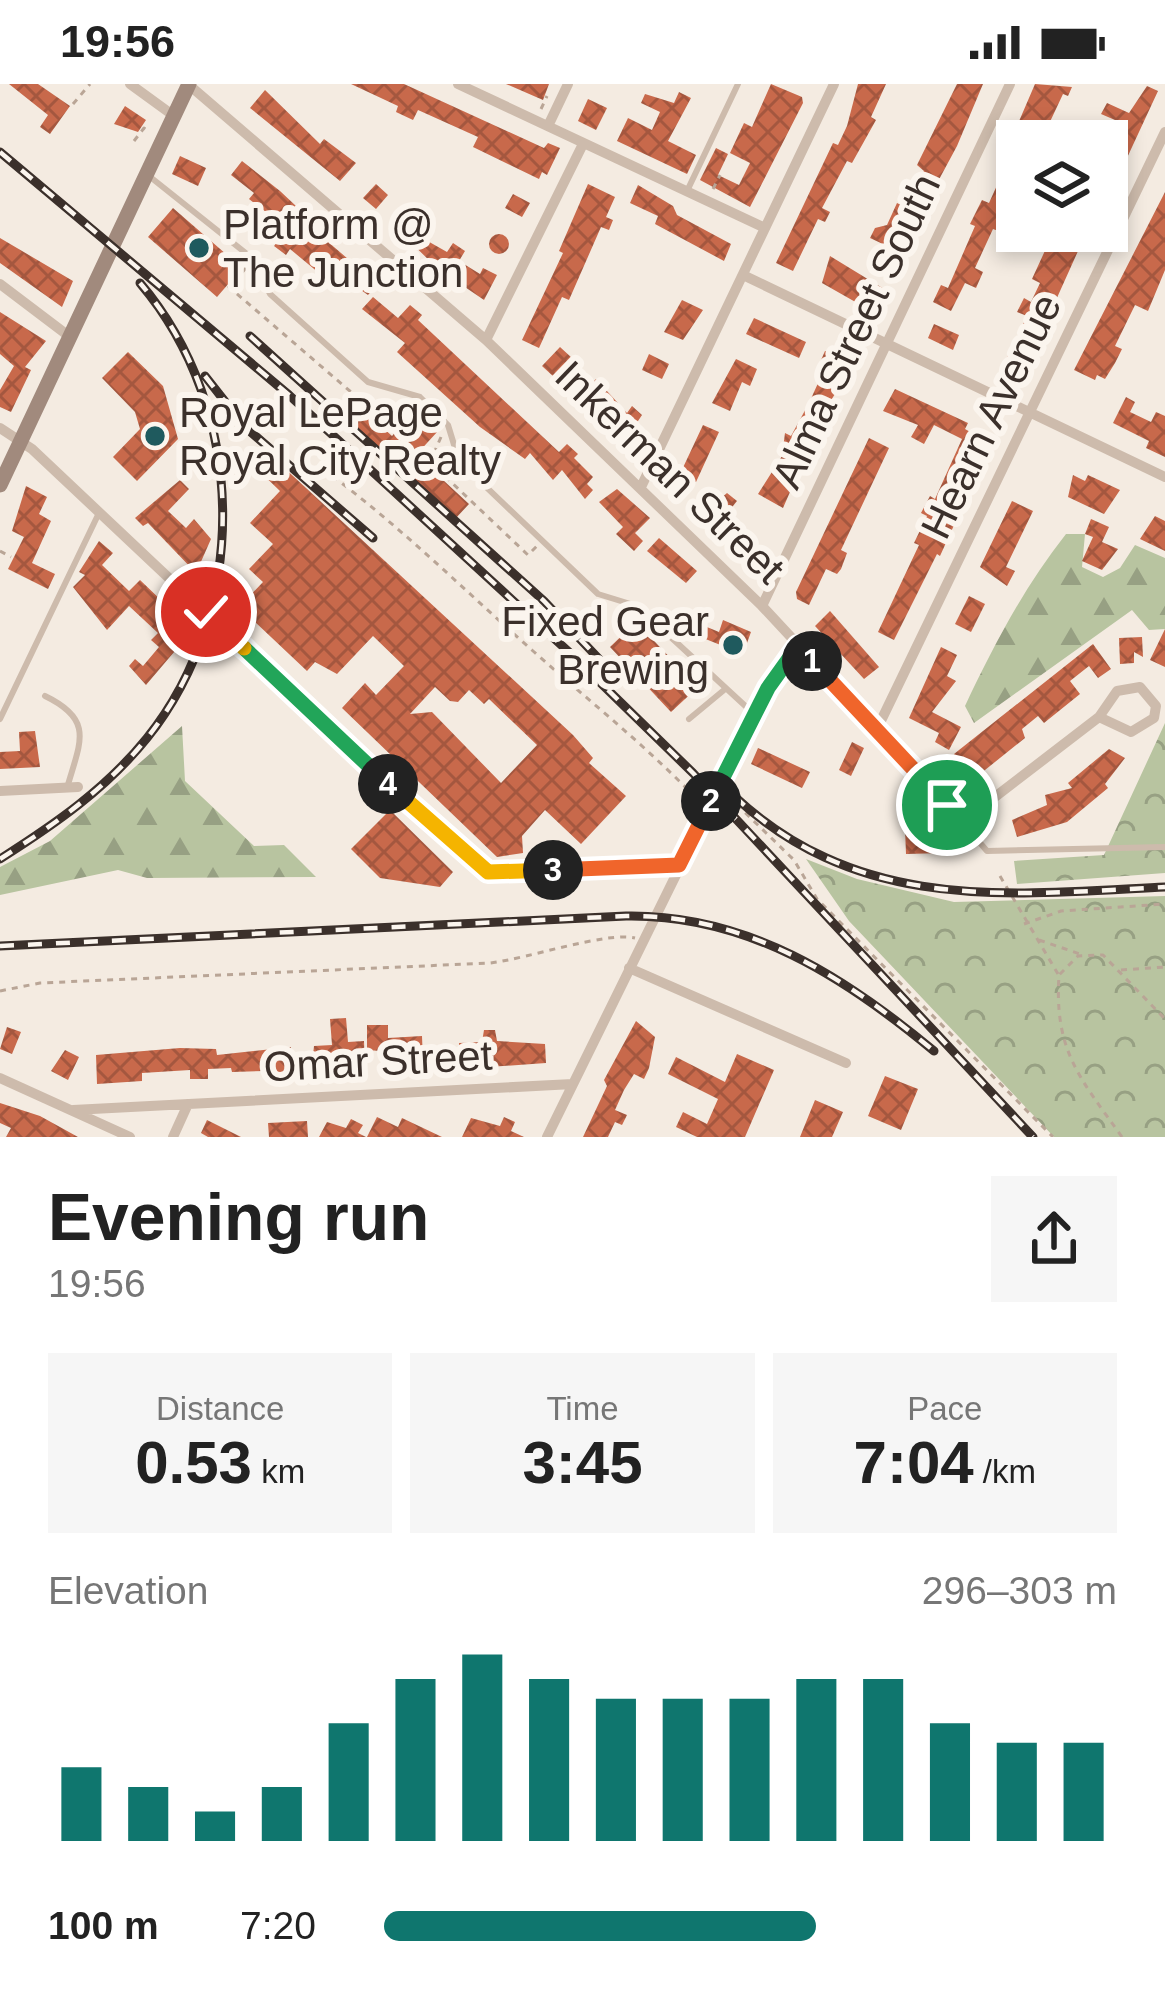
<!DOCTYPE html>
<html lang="en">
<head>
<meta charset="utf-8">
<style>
	:root { --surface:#fff; --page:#f6f6f6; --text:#222; --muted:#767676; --accent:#0f766e }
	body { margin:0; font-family:Arial,sans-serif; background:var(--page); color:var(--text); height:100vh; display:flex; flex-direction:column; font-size:45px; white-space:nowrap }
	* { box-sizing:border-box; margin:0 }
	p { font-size:39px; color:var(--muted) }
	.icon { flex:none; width:66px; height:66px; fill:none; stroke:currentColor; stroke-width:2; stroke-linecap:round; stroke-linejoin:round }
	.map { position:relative; height:1053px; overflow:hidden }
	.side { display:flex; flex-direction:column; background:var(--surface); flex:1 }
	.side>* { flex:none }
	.tools { position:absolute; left:996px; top:36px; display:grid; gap:24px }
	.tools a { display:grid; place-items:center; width:132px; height:132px; border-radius:0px; background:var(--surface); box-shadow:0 6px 18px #0003; font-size:60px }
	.pin { position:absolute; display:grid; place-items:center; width:102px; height:102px; color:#fff; margin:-51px; border:6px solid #fff; border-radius:50%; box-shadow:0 3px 12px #0007 }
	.km { position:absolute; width:60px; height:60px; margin:-30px; border-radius:50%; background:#222; color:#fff; font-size:33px; line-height:60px; text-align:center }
	.round { display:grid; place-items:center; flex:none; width:126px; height:126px; border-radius:0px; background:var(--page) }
	.summary { display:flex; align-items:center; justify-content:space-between; height:204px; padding:0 48px }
	h1 { font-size:66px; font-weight:800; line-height:90px }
	.metrics { display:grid; grid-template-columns:repeat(3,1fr); gap:18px; height:204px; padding:12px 48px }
	.metrics div { display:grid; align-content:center; border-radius:0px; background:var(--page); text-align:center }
	.metrics b { font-size:60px; font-weight:800 }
	.metrics small { font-size:33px; font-weight:400 }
	.metrics p { font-size:33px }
	.chart { height:336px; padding:24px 48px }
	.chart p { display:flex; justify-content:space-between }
	.chart svg { width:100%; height:216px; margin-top:12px; stroke:var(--accent); stroke-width:6 }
	ul { padding:0 48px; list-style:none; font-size:39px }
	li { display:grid; grid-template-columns:192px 144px 1fr; align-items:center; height:90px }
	li i { height:30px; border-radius:15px; background:var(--accent) }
	.status { display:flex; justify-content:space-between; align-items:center; height:84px; padding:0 60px; background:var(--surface); direction:ltr }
	.status svg { height:33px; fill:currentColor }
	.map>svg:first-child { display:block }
	.forest { fill:url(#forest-firs) }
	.park { fill:url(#park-crowns) }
	.building { fill:url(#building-cross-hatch); fill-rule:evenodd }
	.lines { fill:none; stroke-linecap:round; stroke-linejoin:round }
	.path { stroke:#b9a596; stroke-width:3; stroke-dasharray:6 6; stroke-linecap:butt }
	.lane { stroke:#cdbbac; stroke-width:6 }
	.street { stroke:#cdbbac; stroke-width:10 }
	.secondary { stroke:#a18a7d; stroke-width:15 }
	.rail-casing { stroke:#3b302b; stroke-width:9 }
	.rail { stroke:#fbf5ee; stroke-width:4.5; stroke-dasharray:14; stroke-linecap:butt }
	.split-1-casing { stroke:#fff; stroke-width:24 }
	.split-2-casing { stroke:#fff; stroke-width:24 }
	.split-3-casing { stroke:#fff; stroke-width:24 }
	.split-4-casing { stroke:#fff; stroke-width:24 }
	.split-5-casing { stroke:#fff; stroke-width:24 }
	.split-6-casing { stroke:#fff; stroke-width:24 }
	.split-1 { stroke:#f0652b; stroke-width:15 }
	.split-2 { stroke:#22a559; stroke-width:15 }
	.split-3 { stroke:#f0652b; stroke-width:15 }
	.split-4 { stroke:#f5b400; stroke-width:15 }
	.split-5 { stroke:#22a559; stroke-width:15 }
	.split-6 { stroke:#f5b400; stroke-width:15 }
	.poi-dot { fill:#1f5a5e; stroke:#fbf5ee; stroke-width:4.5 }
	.labels { text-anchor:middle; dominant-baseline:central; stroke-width:12; stroke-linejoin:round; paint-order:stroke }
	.poi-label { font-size:42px; fill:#3b302b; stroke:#fbf5ee; text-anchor:start }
	.street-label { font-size:42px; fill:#3b302b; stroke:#fbf5ee }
</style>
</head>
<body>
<div class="status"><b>19:56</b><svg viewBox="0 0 49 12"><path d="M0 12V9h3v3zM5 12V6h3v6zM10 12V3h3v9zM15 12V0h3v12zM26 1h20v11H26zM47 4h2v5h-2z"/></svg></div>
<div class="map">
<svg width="1165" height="1053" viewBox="0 0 1165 1053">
	<defs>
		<pattern id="forest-firs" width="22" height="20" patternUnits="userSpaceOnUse" patternTransform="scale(3)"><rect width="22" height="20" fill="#b8c4a0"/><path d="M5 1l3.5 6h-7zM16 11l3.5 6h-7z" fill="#97a083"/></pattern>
		<pattern id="park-crowns" width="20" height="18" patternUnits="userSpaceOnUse" patternTransform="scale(3)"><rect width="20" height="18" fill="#b8c4a0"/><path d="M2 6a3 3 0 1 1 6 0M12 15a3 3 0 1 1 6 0" fill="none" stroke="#97a083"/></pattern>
		<pattern id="building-cross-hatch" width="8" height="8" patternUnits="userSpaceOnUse" patternTransform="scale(3)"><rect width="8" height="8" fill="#c8694b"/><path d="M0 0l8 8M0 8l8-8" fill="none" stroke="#a4573f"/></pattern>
	</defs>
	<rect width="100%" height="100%" fill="#f4ebe1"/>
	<!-- forest -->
	<path class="forest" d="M 1066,450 L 1085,450 L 1082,483 L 1103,493 L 1120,484 L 1135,461 L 1165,474 L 1165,545 L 1149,546 L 1132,526 L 974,639 L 965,622 C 994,561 1024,503 1066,450 Z
		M 182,642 L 185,697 L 254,762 L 284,761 L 316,793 L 147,794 L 118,786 L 0,811 L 0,783 L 50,757 Z"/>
	<!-- park -->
	<path class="park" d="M 1165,639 L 1165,789 L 1017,800 L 1014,777 L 1104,771 Z
		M 806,775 L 857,795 L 954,818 L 1165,812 L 1165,1053 L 1054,1053 L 849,837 Z"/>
	<!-- building -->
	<path class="building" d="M 9,0 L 38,0 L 70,22 L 50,50 L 40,43 L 48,31 Z
		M 351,0 L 404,0 L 544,64 L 548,59 L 560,64 L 547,91 L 542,88 L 539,95 L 473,63 L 478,53 L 418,26 L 413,36 L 396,28 L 398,22 Z
		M 506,0 L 549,0 L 543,16 Z
		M 771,0 L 802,13 L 803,19 L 750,123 L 700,96 L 716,64 L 728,70 L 718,91 L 739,101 L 750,79 L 730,69 L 744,39 L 752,43 Z
		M 858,0 L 886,0 L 871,33 L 876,36 L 852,79 L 847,77 L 822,124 L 830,128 L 825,138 L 818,135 L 793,187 L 776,179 L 833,59 L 838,61 L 847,42 Z
		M 957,0 L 983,0 L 957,62 L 900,168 L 870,154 L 875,144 L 887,141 L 897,119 L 907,124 L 924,87 L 917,81 Z
		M 1035,0 L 1072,3 L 1068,12 L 1063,10 L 1048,42 L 1040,38 L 1031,57 L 1017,57 L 1017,115 L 1001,148 L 993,145 L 975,184 L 983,188 L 976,204 L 965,199 L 951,227 L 933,218 L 941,201 L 948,204 L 975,142 L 970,140 L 982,116 L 989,119 L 1003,88 L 998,86 Z
		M 1147,2 L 1158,7 L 1107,117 L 1107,53 L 1115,36 L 1101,30 L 1107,19 L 1129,29 Z
		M 265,6 L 320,60 L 324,55 L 356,79 L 340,97 L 250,24 Z
		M 679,8 L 691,14 L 668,57 L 696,71 L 687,90 L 617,57 L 628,34 L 652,46 L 660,28 L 641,19 L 645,10 L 674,19 Z
		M 588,15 L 607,24 L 596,46 L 578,37 Z
		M 125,22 L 146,36 L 138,48 L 114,40 Z
		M 180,72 L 206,84 L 198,102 L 172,90 Z
		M 242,77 L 280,107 L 296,122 L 292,127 L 355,181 L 360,176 L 384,193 L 368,211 L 338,190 L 331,199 L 290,165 L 286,171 L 274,162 L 288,145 L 249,115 L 254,109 L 231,91 Z
		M 376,100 L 388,111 L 376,125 L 363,114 Z
		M 588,100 L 615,113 L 606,133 L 613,136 L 609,146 L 601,143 L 569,216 L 562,213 L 539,264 L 522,256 L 563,169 L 559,167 Z
		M 638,101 L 673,122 L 677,131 L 731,160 L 724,177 L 655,140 L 658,132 L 630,119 Z
		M 1165,108 L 1165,186 L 1148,227 L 1135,221 L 1115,262 L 1122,265 L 1115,279 L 1105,295 L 1097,291 L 1095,296 L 1074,286 Z
		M 513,110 L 530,119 L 522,133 L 505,124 Z
		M 404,123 L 431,147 L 424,155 L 447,168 L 453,159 L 465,167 L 459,177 L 480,190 L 483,184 L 497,191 L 484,216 L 437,184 L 391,139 Z
		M 173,124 L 242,184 L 217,213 L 148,153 Z
		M 1054,147 L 1087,147 L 1016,305 L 996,296 L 1027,232 L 1017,228 L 1024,214 L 1031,218 L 1040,199 L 1032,195 Z
		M489 160a10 10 0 1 1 20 0a10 10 0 1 1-20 0Z
		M 0,154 L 73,197 L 62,223 L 0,179 Z
		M 830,172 L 884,205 L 873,228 L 822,199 Z
		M 373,213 L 398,234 L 410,221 L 422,231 L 418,236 L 559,368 L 567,360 L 578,370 L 574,374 L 593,393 L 587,400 L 593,406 L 585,415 L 562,386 L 553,396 L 530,369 L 525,375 L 480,343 L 397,268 L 405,259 L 362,225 Z
		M 682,216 L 703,226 L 683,256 L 664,248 Z
		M 0,228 L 46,257 L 25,283 L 31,286 L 11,328 L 0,323 L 0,306 L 14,282 L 0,270 Z
		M 754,234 L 806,258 L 799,274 L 746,250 Z
		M 934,240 L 959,251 L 953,266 L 928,254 Z
		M 560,263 L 572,274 L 554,293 L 542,282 Z
		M 825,267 L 854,280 L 828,321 L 783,424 L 758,410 L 782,372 L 785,349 L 791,352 L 809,319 L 824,286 L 818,283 Z
		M 128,268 L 163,302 L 178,355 L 137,397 L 113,373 L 140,345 L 135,328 L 102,294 Z
		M 649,270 L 669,280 L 662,295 L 642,286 Z
		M 736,275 L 757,285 L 750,302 L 742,298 L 730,327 L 712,319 Z
		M 596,295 L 627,329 L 632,322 L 642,331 L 628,352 L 581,319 L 579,313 Z
		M 895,305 L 968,339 L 965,345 L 991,360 L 940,472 L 937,470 L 894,556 L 878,548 L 919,461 L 914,459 L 927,432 L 921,429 L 930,412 L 935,415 L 962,355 L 934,341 L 924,360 L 911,353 L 918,341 L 883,327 Z
		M 1126,313 L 1135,318 L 1130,328 L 1151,338 L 1156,328 L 1165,332 L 1165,373 L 1146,364 L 1149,357 L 1113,339 Z
		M 415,326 L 438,347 L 416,371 L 469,420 L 456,434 L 354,341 L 366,328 L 392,352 Z
		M 703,341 L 719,348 L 696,398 L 680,390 Z
		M 869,354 L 889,364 L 841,466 L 847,469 L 841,485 L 837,490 L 826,485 L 809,521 L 797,515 L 796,508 Z
		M 266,367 L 573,651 L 593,674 L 589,679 L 626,712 L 581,760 L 545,726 L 522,752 L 523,769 L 497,773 L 342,624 L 365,599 L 376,611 L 404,582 L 373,552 L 337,590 L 315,578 L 307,587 L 239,523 L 263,498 L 249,485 L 273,460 L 250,439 L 280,407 L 253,381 ZM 435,603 L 450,617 L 458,618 L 469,606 L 484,620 L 489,615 L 537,661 L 501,699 L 432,628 L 410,630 Z
		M 1073,391 L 1085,397 L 1088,391 L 1120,406 L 1104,430 L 1068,413 Z
		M 180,396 L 189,405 L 168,427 L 186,444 L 194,435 L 211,455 L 196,489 L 148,439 L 143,442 L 135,434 Z
		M 26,402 L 47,413 L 39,430 L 51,437 L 32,479 L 55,490 L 48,505 L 8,485 L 24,453 L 12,447 Z
		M 617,405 L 650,434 L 635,449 L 643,457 L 634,467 L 616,450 L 623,443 L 599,418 Z
		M 727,409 L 737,417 L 721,437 L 707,426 Z
		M 1012,417 L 1033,427 L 1006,483 L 1015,487 L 1007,502 L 980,483 Z
		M 1155,432 L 1165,437 L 1165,467 L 1140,455 Z
		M 1091,435 L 1109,443 L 1102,458 L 1118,465 L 1102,486 L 1082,477 L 1093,453 L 1085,450 Z
		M 741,443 L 753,455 L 741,470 L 728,460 Z
		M 659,454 L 697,487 L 686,499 L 647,467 Z
		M 99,457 L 113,469 L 102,481 L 129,507 L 140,496 L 186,540 L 173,554 L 180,561 L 146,601 L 129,582 L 135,575 L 143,582 L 159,563 L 151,556 L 158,549 L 129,522 L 107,546 L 73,503 L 85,491 L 79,488 Z
		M 969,512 L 985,520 L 971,548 L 955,540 Z
		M 830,527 L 879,583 L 864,595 L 815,542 Z
		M 723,536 L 751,548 L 743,570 L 698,552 L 702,541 L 719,548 Z
		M 636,538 L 698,603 L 671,628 L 610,563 Z
		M 1165,545 L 1165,583 L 1150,576 Z
		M 1142,553 L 1143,573 L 1134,568 L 1134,579 L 1120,580 L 1119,554 Z
		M 1093,560 L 1111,585 L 1098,594 L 1089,582 L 1070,597 L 1080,610 L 1044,639 L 1038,632 L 1022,645 L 1025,654 L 965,702 L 953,687 L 962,680 L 954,670 Z
		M 941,563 L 957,571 L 947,592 L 956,597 L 932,628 L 961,643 L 949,666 L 935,658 L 939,649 L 909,634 Z
		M 35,647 L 40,683 L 0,685 L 0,668 L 20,667 L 19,648 Z
		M 852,658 L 864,664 L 851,692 L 839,686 Z
		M 758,664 L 810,688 L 802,704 L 751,680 Z
		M 1109,665 L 1125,674 L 1105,700 L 1108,704 L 1067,738 L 1017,753 L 1012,736 L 1047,721 L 1045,711 L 1072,704 L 1068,699 Z
		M 390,726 L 453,788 L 440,803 L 380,794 L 351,765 Z
		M 905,744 L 943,744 L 943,769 L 906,770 Z
		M 346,934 L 348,958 L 364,957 L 365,987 L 353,988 L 351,978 L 264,992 L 264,987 L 232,988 L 231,984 L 208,985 L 208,995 L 190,995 L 190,986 L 142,989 L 142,997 L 97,1000 L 96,971 L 180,964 L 216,965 L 217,971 L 291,963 L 291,972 L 313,971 L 314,962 L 332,961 L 330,935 Z
		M 636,937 L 655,953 L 649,984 L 644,995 L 634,990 L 624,1006 L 615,1026 L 627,1031 L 622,1041 L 615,1038 L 608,1053 L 583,1053 L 607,1002 L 604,996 Z
		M 367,941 L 388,941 L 388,954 L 422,952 L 423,978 L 408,978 L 408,969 L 367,966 Z
		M 7,943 L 21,948 L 12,970 L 0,965 Z
		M 484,946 L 495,946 L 497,957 L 545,960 L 546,979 L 460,985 L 459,959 L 482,958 Z
		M 65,966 L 79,973 L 68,996 L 51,987 Z
		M 737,970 L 774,986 L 745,1053 L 697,1053 L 676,1043 L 683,1028 L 707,1040 L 718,1015 L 668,990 L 676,973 L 725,998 Z
		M 885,992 L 918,1005 L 901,1046 L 868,1032 Z
		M 815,1016 L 843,1028 L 832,1053 L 800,1053 Z
		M 0,1019 L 40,1032 L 78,1053 L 6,1053 L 11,1044 L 0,1039 Z
		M 377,1033 L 398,1043 L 402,1034 L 442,1053 L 367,1053 Z
		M 504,1033 L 515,1038 L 511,1047 L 524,1053 L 462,1053 L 471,1034 L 500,1042 Z
		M 351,1035 L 363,1041 L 358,1049 L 366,1053 L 319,1053 L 327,1038 L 346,1044 Z
		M 207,1036 L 241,1053 L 208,1053 L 201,1049 Z
		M 307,1037 L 308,1053 L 269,1053 L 268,1039 Z"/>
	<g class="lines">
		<!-- path -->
		<path class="path" d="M 73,20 L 90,0
			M 541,25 L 547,12
			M 134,57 L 144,44 L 150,48
			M 713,105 L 720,91
			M 246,184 L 229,203 L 394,345 L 415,324
			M 441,353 L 430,378 L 528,471 L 537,462
			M 323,385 C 398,440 463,505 533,567 C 589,617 644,660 697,715
			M 0,467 L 11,473
			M 728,712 L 794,776 L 817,815 L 1053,1053
			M 1000,792 L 1058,890
			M 1024,840 L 1061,827 L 1165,820
			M 1039,856 L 1080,870
			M 1121,886 L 1165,883
			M 0,907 L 40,899 L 490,879 C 526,875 608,847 635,854
			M 1122,1053 C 1080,994 1054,967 1059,891 L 1078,872 L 1103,871 L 1165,935"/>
		<!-- lane -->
		<path class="lane" d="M 149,92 L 252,174 L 270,210 L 368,298 L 420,313 L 448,341 L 459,377 L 598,510 L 637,522 L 754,630
			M 688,105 L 738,0
			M 45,612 C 95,636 80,658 67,704
			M 0,635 L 98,431
			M 689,635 L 724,606
			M 950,724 L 987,767 L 1165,763"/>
		<!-- street -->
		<path class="street" d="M 130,0 L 174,32
			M 458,0 L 765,144
			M 189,1 L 486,256 L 762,522 L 947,721 L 964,728 L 978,726 L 1099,633 L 1117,607 L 1140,603 L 1156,622 L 1154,634 L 1131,648 L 1099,633
			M 548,42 L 568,0
			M 743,191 L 1165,393
			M 0,200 L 70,253
			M 486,256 L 583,60
			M 0,344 L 32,365 L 468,776 L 488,788 L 679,781
			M 641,403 L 834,0
			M 762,522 L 1010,0
			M 877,645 L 1165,48
			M 0,707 L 78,703
			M 629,884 L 846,979
			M 0,994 L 130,1053
			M 73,1026 L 573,1000
			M 173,1053 L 188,1020
			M 547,1053 L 768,604 L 798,562"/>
		<!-- secondary -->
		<path class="secondary" d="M 0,401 L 189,0"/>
		<defs>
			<path id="rail" d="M 0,68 L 289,311 L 570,569 L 693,689 L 1033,1053
				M 250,252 L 544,517 L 599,575
				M 205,292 L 245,343 L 373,454
				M 734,712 C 860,829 1008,811 1165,803
				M 0,775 C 55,740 106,705 147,654 C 251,524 247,325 140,199
				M 0,862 L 626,832 C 747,830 845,893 934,967"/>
		</defs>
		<!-- rail casing -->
		<use href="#rail" class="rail-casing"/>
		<!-- rail -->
		<use href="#rail" class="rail"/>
	</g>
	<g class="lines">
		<defs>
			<path id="split-1" d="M 812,577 L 947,721"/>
			<path id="split-2" d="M 711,717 L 768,604 L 798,562 L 812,577"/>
			<path id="split-3" d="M 553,786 L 679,781 L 711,717"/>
			<path id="split-4" d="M 388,700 L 488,788 L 553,786"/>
			<path id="split-5" d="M 244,564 L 388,700"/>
			<path id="split-6" d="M 206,528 L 244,564"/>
		</defs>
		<!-- split-1 casing -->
		<use href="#split-1" class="split-1-casing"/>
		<!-- split-2 casing -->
		<use href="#split-2" class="split-2-casing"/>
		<!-- split-3 casing -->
		<use href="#split-3" class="split-3-casing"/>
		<!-- split-4 casing -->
		<use href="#split-4" class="split-4-casing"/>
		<!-- split-5 casing -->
		<use href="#split-5" class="split-5-casing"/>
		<!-- split-6 casing -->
		<use href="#split-6" class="split-6-casing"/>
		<!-- split-1 -->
		<use href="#split-1" class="split-1"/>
		<!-- split-2 -->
		<use href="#split-2" class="split-2"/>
		<!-- split-3 -->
		<use href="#split-3" class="split-3"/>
		<!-- split-4 -->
		<use href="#split-4" class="split-4"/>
		<!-- split-5 -->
		<use href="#split-5" class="split-5"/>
		<!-- split-6 -->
		<use href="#split-6" class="split-6"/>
	</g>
	<!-- markers -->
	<g class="poi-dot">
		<circle cx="199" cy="164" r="12"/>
		<circle cx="155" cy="352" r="12"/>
		<circle cx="733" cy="561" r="12"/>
	</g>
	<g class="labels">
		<!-- poi labels -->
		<g class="poi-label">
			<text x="223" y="140">Platform @<tspan x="223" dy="48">The Junction</tspan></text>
			<text x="179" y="328">Royal LePage<tspan x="179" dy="48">Royal City Realty</tspan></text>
			<text x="709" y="537" text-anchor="end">Fixed Gear<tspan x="709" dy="48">Brewing</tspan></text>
		</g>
		<!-- street labels -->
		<g class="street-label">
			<text transform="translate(856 247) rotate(-65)">Alma Street South</text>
			<text transform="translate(991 332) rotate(-64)">Hearn Avenue</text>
			<text transform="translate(670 388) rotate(44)">Inkerman Street</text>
			<text transform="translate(378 977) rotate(-3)">Omar Street</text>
		</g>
	</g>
</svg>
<div class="tools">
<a><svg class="icon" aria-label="layers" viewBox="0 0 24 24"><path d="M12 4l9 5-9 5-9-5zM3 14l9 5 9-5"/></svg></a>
</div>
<div class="pin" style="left:947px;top:721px;background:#1e9e55"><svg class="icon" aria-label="arrive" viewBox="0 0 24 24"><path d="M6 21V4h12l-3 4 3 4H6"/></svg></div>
<div class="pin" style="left:206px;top:528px;background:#d93025"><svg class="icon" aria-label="check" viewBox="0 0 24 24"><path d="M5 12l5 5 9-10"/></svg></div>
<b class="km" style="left:812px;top:577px">1</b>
<b class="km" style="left:711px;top:717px">2</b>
<b class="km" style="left:553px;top:786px">3</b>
<b class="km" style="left:388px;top:700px">4</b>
</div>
<section class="side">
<div class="summary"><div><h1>Evening run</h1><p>19:56</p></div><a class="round"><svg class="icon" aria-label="share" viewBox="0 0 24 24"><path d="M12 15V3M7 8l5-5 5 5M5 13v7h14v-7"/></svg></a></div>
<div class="metrics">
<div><p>Distance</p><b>0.53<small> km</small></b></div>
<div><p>Time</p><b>3:45</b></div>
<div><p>Pace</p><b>7:04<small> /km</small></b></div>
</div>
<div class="chart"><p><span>Elevation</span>296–303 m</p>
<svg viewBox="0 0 160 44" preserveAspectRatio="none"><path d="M5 44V29M15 44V33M25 44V38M35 44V33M45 44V20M55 44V11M65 44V6M75 44V11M85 44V15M95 44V15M105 44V15M115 44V11M125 44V11M135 44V20M145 44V24M155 44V24"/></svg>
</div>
<ul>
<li><b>100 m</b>7:20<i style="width:59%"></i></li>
</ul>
</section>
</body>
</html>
